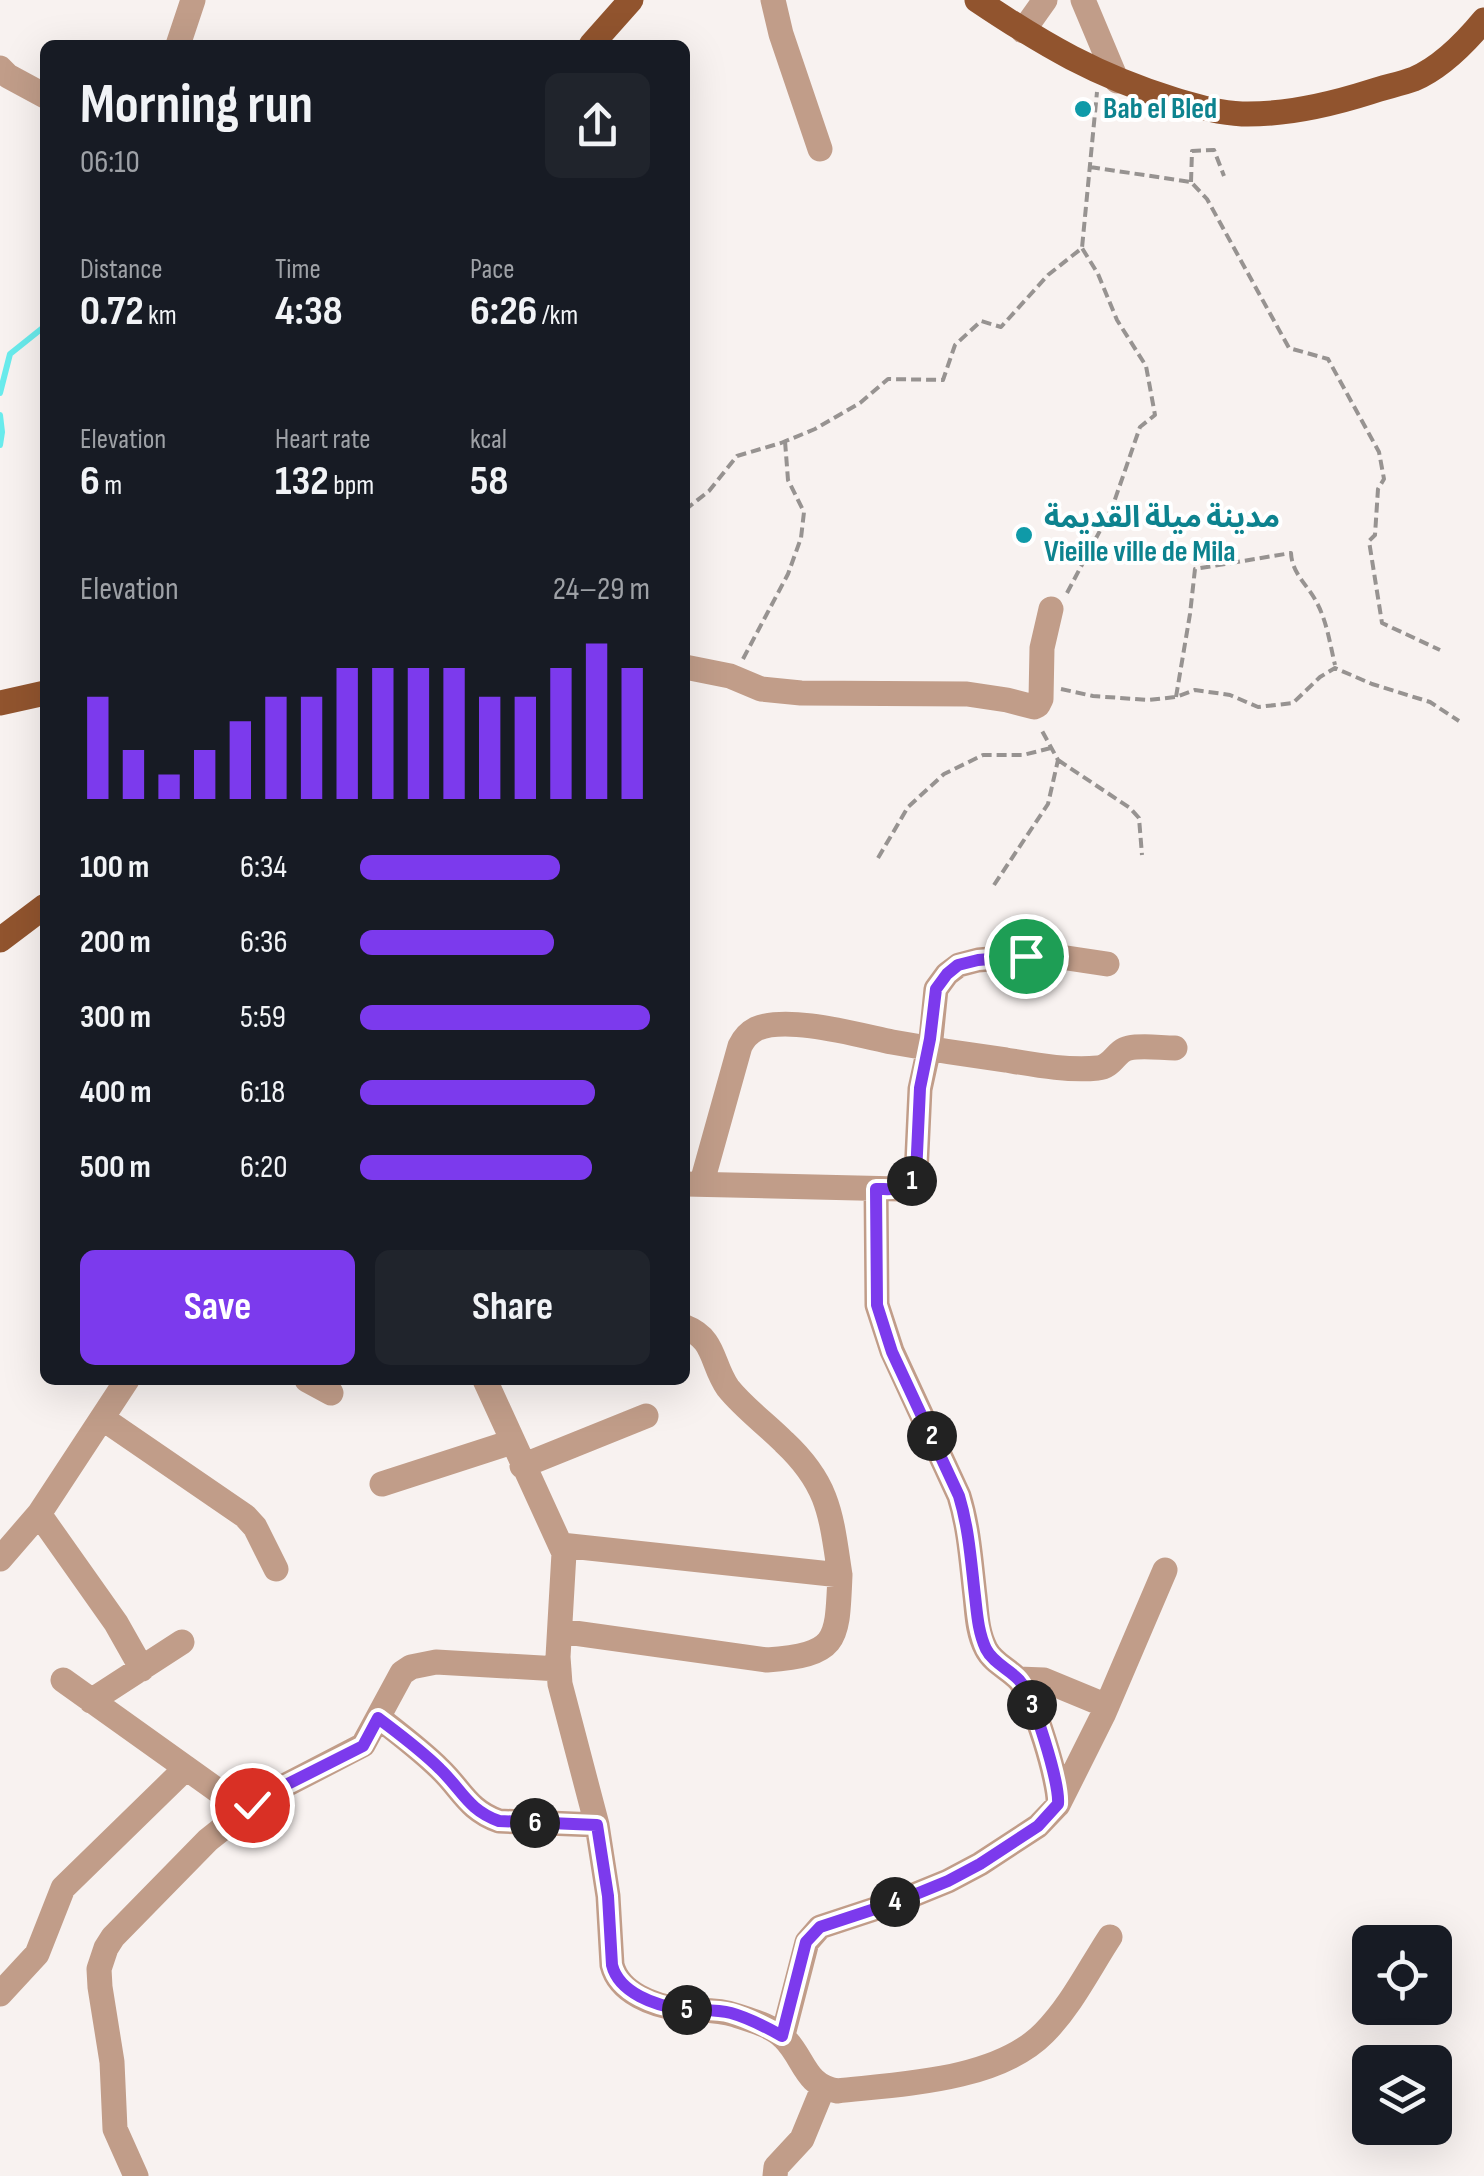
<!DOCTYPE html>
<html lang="en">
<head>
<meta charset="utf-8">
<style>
	:root { --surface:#171b24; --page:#20242c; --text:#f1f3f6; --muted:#9ea1a6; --accent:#7c3aed }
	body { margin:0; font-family:"Sofia Sans Condensed","Noto Sans Arabic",sans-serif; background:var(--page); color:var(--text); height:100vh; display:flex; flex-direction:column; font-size:38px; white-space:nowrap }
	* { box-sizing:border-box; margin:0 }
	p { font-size:32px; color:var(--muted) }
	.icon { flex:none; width:55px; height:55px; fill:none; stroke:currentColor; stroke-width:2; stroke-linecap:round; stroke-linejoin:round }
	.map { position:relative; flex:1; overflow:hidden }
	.side { position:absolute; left:40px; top:40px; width:650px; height:1345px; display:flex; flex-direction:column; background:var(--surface); border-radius:15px; box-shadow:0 10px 40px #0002 }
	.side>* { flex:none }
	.fabs { position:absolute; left:1352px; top:1925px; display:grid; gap:20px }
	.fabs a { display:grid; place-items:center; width:100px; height:100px; border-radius:15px; background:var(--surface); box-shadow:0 10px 40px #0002; font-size:50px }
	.pin { position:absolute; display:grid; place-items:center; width:85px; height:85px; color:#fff; margin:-42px; border:5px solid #fff; border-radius:50%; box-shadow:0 2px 10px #0007 }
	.km { position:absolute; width:50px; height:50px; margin:-25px; border-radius:50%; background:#222; color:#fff; font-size:28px; line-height:50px; text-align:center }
	.round { display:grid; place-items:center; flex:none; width:105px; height:105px; border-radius:15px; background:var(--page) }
	.overview { display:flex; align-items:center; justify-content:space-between; height:170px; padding:0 40px }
	h1 { font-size:55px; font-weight:700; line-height:75px }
	.metrics { display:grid; grid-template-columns:repeat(3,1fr); gap:15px; height:170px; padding:10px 40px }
	.metrics div { display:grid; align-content:center }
	.metrics b { font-size:42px; font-weight:700 }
	.metrics small { font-size:28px; font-weight:400 }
	.metrics p { font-size:28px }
	.chart { height:280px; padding:20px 40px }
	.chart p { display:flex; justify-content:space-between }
	.chart svg { width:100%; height:180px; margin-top:10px; stroke:var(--accent); stroke-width:6 }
	.button { display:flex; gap:20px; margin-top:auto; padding:20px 40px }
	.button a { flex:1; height:115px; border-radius:15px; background:var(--accent); color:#fff; font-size:40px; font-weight:700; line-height:115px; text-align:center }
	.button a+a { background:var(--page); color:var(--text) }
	ul { padding:0 40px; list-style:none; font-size:32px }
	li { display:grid; grid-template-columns:160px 120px 1fr; align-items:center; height:75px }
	li i { height:25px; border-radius:12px; background:var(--accent) }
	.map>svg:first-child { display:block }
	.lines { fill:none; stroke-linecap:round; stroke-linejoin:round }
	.stream { stroke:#69ebec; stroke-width:6 }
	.path { stroke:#979391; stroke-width:4; stroke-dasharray:10 5; stroke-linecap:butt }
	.minor { stroke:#c19d89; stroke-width:25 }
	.major { stroke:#91542e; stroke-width:25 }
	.route-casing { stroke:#fff; stroke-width:20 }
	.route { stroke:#7c3aed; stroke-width:12 }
	.culture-dot { fill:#0f9aa8; stroke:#fff; stroke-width:4 }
	.labels { text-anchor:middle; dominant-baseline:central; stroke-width:8; stroke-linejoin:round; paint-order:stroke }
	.culture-label { font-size:30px; font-weight:bold; fill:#0d838f; stroke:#fff; text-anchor:start }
</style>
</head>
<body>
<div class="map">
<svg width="1484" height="2176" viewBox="0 0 1484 2176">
	<rect width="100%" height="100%" fill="#f8f2f0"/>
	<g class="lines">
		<!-- stream -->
		<path class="stream" d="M 0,393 L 10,354 L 45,326
			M 0,415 L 2,432 L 0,445"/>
		<!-- path -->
		<path class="path" d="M 1090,167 L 1191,182 L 1207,199 L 1289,348 L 1328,359 L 1379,452 L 1384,479 L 1378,489 L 1375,535 L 1369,541 L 1382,623 L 1440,650
			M 1191,182 L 1192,151 L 1214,150 L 1224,176
			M 685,510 L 709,491 L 737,456 L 781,443 L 815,429 L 860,403 L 888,379 L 943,380 L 955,345 L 981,321 L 1001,327 L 1048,275 L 1082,248 L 1097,92
			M 1067,593 L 1112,508 L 1140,427 L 1155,415 L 1146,366 L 1117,320 L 1098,274 L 1082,248
			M 743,659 L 788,574 L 801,538 L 804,512 L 788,480 L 785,441
			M 1061,689 L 1093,696 L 1148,700 L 1176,697 L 1195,690 L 1230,695 L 1258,707 L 1293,703 L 1320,677 L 1335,668 L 1372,684 L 1430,702 L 1459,721
			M 1176,697 L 1190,614 L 1195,569 L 1291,553 C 1292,574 1308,585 1317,603 C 1327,622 1330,644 1335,665
			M 1058,760 L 1130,808 L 1139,818 L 1142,855
			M 878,858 L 908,807 L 944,774 L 983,755 L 1023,755 L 1051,748
			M 994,885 L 1048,804 L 1058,760 L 1041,729"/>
		<!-- minor -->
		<path class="minor" d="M 773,0 L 781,34 L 820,149
			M 1083,0 L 1117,81
			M 1023,31 L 1045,0
			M 178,45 L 193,0
			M 0,68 L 8,76 L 45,96
			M 685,667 L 730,676 L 761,689 L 801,693 L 967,694 L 1007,700 L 1034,707 L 1038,705 L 1041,699 L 1042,648 L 1051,609
			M 702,1182 L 740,1046 C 744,1038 748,1033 756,1029 C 787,1015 858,1035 892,1042 C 930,1049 968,1055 1006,1060 C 1036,1065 1068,1071 1098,1068 C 1113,1067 1115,1051 1129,1048 C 1143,1045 1161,1048 1175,1048
			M 685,1184 L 900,1189 L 909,1185 L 916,1175 L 920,1089 L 931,1039 L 936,989 L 947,974 L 959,965 L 978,960 L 1026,956 L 1067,958 L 1107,964
			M 307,1380 L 331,1393
			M 485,1380 L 564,1553 L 558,1657 L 560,1684 L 597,1825 L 608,1896 L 612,1965 C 619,1993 654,2006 680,2009 C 698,2011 717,2009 735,2015 C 750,2020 773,2026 784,2038 C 805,2059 804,2085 837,2091 C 900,2084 997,2081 1044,2033 C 1071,2006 1089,1969 1110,1937
			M 102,1418 L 245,1516 L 255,1527 L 276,1569
			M 522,1466 L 646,1416
			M 382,1484 L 512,1442
			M 39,1514 L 116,1623 L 142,1669
			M 561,1545 L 840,1575 C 831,1516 830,1485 784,1442 C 766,1424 744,1408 728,1388 C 711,1364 716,1339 685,1327
			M 0,1559 L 39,1514 L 127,1380
			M 560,1631 L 767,1660 C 839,1654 837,1642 840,1575
			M 1018,1679 L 1044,1680 L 1107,1706
			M 63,1680 L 245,1810
			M 91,1701 L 182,1642
			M 378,1717 C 399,1734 421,1750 440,1769 C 462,1790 468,1810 499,1821 L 597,1825
			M 1058,1805 L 1103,1715 L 1165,1570
			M 0,1994 L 37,1954 L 63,1888 L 185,1769
			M 783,2035 L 807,1942 L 820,1927 L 899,1901 L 948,1881 L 980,1864 L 1038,1826 L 1058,1805 C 1060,1783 1033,1697 1019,1680 C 1009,1669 993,1663 986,1649 C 977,1632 977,1613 975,1596 C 971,1562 969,1528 959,1496 L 892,1351 L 877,1305 L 876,1189
			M 136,2176 L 115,2129 L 112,2062 L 100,1987 L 99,1969 L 106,1948 L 113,1937 L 208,1840 L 261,1798 L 363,1745 L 402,1673 L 411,1667 L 436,1662 L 559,1669
			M 775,2176 L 776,2167 L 802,2139 L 823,2088"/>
		<!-- major -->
		<path class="major" d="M 977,0 C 1044,45 1097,76 1175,100 C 1196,106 1219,113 1242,114 C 1285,115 1329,105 1370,92 C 1385,87 1400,84 1414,79 C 1442,67 1465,43 1484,20
			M 591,45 L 631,0
			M 0,703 L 45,693
			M 0,940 L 45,906"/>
	</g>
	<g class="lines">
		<defs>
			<path id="route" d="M 252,1805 L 260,1798 L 363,1746 L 378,1718 C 399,1734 421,1750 440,1769 C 462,1790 468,1810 499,1821 L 597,1825 L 608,1896 L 612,1965 C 619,1993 656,2006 682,2009 C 698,2011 715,2009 731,2013 C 749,2018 766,2027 782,2036 L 806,1942 L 820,1927 L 899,1901 L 948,1881 L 980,1864 L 1038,1826 L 1058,1804 C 1060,1783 1033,1696 1019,1680 C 1009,1669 993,1663 986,1649 C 978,1632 977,1613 975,1596 C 971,1562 969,1529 959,1496 L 892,1352 L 877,1305 L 876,1189 C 896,1189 904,1192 916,1175 L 920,1088 L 930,1039 L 936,989 L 947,974 L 958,965 L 978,960 L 1026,956"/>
		</defs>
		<!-- route casing -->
		<use href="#route" class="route-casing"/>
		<!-- route -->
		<use href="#route" class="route"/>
	</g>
	<!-- markers -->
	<g class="culture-dot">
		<circle cx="1083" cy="109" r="10"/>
		<circle cx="1024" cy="535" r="10"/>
	</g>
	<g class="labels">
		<!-- culture labels -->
		<g class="culture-label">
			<text x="1103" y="109">Bab el Bled</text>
			<text x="1044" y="518">مدينة ميلة القديمة<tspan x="1044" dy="34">Vieille ville de Mila</tspan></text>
		</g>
	</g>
</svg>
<div class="fabs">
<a><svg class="icon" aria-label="locate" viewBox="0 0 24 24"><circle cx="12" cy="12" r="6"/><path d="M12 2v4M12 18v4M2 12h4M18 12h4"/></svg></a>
<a><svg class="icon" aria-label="layers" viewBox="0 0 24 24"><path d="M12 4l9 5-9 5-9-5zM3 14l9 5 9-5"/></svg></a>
</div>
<div class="pin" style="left:1026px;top:956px;background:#1e9e55"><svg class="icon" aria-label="arrive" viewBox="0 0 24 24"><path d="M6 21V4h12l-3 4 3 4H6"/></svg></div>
<div class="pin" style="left:252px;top:1805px;background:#d93025"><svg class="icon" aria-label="check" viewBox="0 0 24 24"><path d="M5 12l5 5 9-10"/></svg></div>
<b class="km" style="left:912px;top:1181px">1</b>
<b class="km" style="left:932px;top:1436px">2</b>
<b class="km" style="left:1032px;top:1705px">3</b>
<b class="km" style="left:895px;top:1902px">4</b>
<b class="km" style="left:687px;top:2010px">5</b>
<b class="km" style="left:535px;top:1823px">6</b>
<section class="side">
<div class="overview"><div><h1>Morning run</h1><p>06:10</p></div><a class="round"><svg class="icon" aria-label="share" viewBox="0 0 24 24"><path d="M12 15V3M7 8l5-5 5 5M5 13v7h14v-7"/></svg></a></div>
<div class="metrics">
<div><p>Distance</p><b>0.72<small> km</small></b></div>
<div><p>Time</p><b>4:38</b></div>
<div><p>Pace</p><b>6:26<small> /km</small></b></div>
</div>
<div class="metrics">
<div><p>Elevation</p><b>6<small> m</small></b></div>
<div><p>Heart rate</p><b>132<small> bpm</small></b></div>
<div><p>kcal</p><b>58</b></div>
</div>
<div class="chart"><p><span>Elevation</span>24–29 m</p>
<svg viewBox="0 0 160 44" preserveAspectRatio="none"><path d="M5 44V19M15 44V32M25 44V38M35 44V32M45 44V25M55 44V19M65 44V19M75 44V12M85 44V12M95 44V12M105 44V12M115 44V19M125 44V19M135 44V12M145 44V6M155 44V12"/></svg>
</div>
<ul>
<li><b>100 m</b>6:34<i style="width:69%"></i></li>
<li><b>200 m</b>6:36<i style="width:67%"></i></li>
<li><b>300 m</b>5:59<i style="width:100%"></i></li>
<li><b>400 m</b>6:18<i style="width:81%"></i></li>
<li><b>500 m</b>6:20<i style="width:80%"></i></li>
</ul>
<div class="button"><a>Save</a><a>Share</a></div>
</section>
</div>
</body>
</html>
